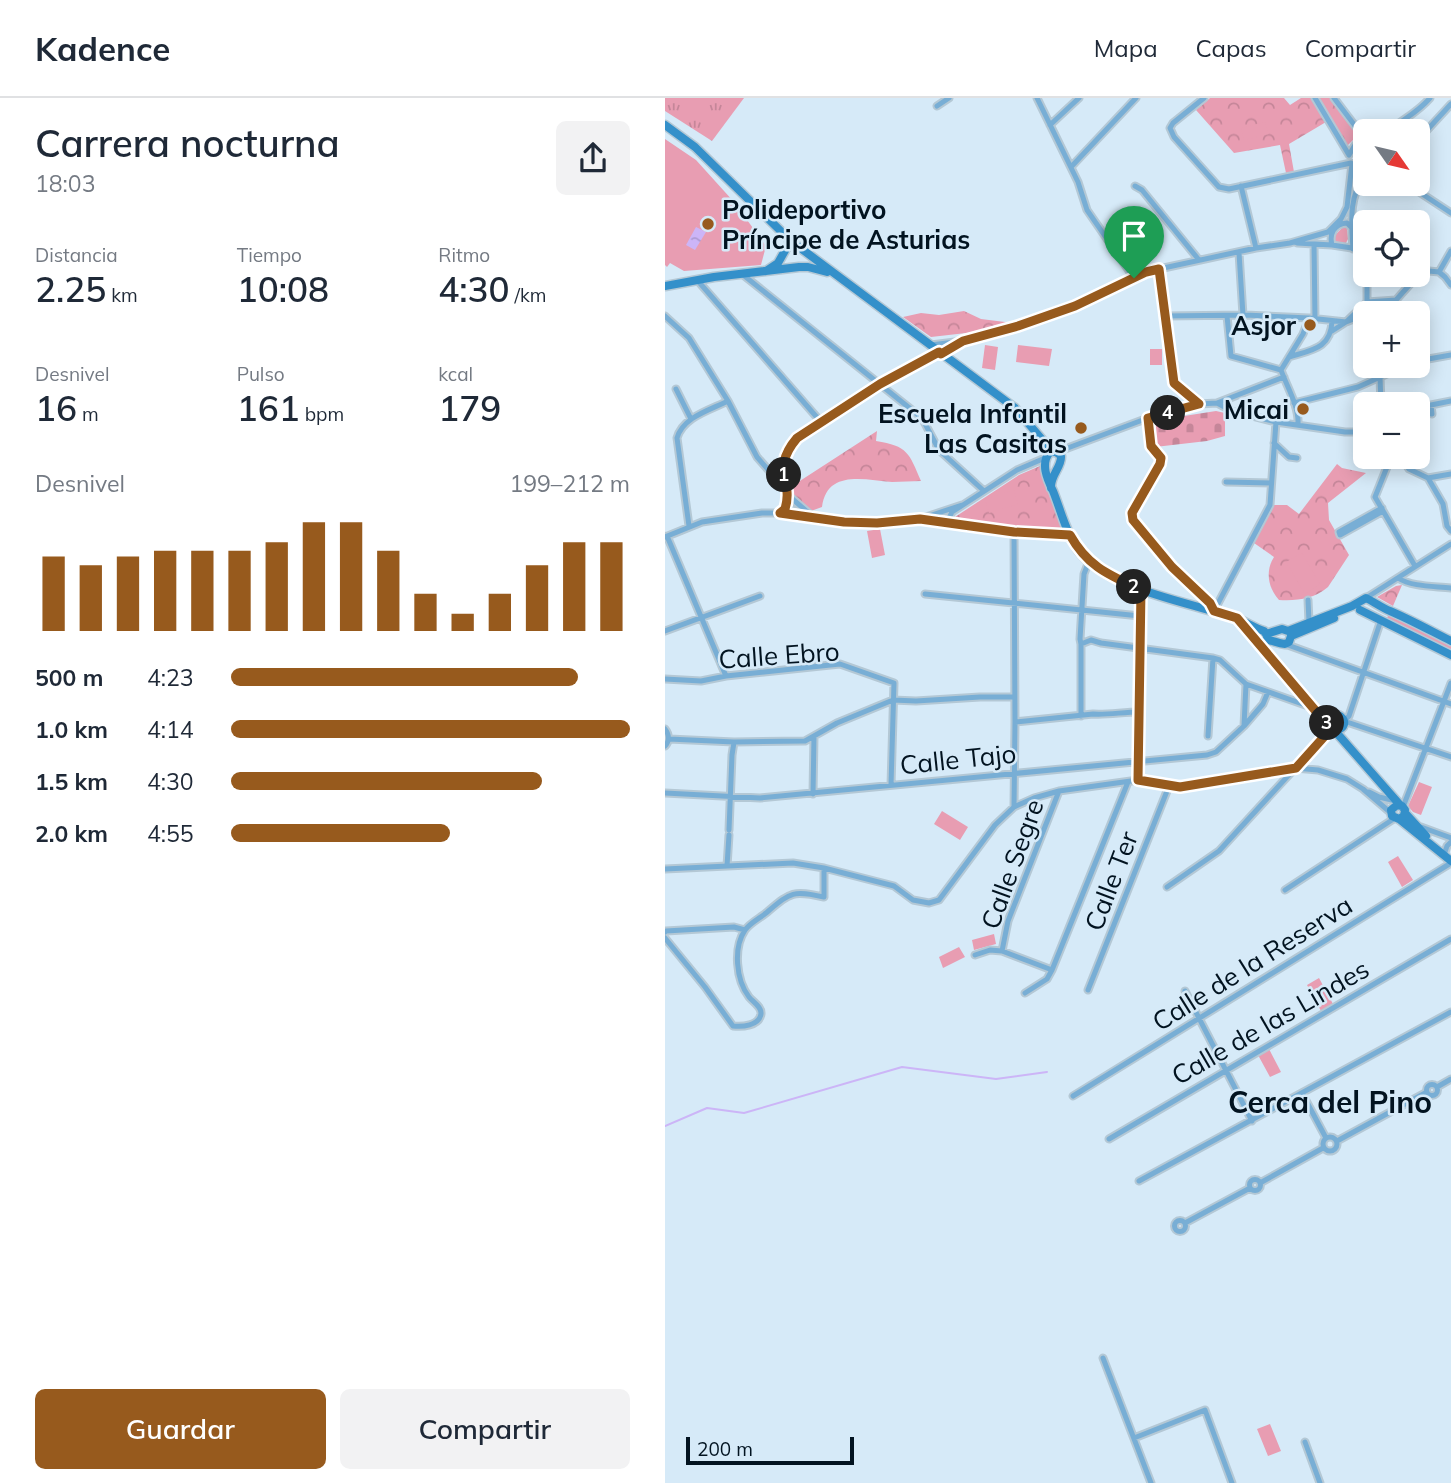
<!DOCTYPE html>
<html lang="es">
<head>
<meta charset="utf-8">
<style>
	:root { --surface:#fff; --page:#f2f2f3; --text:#1f2937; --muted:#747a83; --line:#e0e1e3; --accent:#975a1d }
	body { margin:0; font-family:Mulish,sans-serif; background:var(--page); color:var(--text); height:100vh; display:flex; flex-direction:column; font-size:26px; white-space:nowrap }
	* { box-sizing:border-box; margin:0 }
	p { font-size:23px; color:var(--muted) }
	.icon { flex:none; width:38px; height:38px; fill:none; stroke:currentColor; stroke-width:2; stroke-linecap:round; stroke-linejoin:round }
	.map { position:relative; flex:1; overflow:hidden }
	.drawer { display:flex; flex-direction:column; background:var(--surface); width:665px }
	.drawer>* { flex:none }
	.needle { width:46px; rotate:124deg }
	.tools { position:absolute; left:688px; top:21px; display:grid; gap:14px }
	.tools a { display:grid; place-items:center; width:77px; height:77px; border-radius:10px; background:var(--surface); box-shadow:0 4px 18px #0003; font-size:35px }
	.scale { position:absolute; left:21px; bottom:18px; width:168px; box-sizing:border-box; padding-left:7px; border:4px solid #021320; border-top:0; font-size:19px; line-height:24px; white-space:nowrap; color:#021320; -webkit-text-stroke:5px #d6eaf8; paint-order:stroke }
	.pin { position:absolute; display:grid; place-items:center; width:60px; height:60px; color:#fff; margin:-72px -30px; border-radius:50% 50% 50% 0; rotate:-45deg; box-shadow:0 0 7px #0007 }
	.pin .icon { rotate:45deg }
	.km { position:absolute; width:35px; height:35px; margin:-18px; border-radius:50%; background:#222; color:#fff; font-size:19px; line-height:35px; text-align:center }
	.round { display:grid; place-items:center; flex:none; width:74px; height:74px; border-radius:10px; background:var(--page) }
	.summary { display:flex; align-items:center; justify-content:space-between; height:119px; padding:0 35px }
	h1 { font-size:38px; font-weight:600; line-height:52px }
	.stats { display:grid; grid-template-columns:repeat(3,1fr); gap:10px; height:119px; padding:7px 35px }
	.stats div { display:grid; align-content:center }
	.stats b { font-size:35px; font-weight:600 }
	.stats small { font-size:19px; font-weight:400 }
	.stats p { font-size:19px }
	.chart { height:196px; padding:14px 35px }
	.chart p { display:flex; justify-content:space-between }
	.chart svg { width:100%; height:126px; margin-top:7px; stroke:var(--accent); stroke-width:6 }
	.action { display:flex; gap:14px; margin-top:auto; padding:14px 35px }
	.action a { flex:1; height:80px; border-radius:10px; background:var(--accent); color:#fff; font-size:28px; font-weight:600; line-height:80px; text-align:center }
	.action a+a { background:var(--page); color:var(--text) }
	ul { padding:0 35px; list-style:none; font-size:23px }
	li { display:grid; grid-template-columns:112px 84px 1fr; align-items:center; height:52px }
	li i { height:18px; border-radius:9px; background:var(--accent) }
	header { display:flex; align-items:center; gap:42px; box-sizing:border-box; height:98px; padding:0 35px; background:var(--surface); border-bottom:2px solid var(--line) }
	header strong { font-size:33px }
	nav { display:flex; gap:38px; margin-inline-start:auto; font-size:24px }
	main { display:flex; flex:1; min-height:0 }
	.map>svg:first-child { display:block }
	.grass { fill:url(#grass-tufts) }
	.cemetery { fill:url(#cemetery-stones) }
	.park { fill:url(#park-crowns) }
	.garden { fill:#e89db2 }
	.water { fill:url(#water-ripples) }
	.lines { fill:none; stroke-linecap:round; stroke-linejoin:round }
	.stream { stroke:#ccb5f7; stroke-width:2 }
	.street-casing { stroke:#b4c8d5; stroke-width:9 }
	.secondary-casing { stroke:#b4c8d5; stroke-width:11 }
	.street { stroke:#78aed5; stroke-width:5 }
	.secondary { stroke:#3490ca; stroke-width:8 }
	.route-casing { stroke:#fff; stroke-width:14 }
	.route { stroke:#975a1d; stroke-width:9 }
	.poi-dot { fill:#975a1d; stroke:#d6eaf8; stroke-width:2.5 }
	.labels { text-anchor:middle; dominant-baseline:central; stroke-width:5; stroke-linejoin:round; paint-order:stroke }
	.poi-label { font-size:26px; font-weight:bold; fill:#021320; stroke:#d6eaf8; text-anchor:end }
	.street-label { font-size:26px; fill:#021320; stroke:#d6eaf8 }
	.quarter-label { font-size:30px; font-weight:bold; fill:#021320; stroke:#d6eaf8 }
</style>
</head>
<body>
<header>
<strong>Kadence</strong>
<nav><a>Mapa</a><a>Capas</a><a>Compartir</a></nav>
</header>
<main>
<section class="drawer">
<div class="summary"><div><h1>Carrera nocturna</h1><p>18:03</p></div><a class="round"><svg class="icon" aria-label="share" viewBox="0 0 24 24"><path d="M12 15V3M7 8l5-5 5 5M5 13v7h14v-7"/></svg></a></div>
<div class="stats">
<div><p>Distancia</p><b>2.25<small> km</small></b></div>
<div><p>Tiempo</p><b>10:08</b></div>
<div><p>Ritmo</p><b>4:30<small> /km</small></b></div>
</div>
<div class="stats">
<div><p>Desnivel</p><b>16<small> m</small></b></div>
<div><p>Pulso</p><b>161<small> bpm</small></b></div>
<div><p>kcal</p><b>179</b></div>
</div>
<div class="chart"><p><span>Desnivel</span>199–212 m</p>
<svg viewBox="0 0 160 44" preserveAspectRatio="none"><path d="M5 44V18M15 44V21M25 44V18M35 44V16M45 44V16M55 44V16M65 44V13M75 44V6M85 44V6M95 44V16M105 44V31M115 44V38M125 44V31M135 44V21M145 44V13M155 44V13"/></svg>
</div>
<ul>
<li><b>500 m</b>4:23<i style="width:87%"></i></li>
<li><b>1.0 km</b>4:14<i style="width:100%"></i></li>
<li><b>1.5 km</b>4:30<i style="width:78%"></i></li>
<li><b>2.0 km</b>4:55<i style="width:55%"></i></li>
</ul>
<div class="action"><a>Guardar</a><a>Compartir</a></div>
</section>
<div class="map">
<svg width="786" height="1385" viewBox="0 0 786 1385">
	<defs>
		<pattern id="grass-tufts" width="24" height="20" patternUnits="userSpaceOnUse" patternTransform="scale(1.75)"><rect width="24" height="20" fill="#e89db2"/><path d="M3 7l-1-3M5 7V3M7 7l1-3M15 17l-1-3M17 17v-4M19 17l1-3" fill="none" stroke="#c58699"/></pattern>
		<pattern id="cemetery-stones" width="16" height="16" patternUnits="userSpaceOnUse" patternTransform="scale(1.75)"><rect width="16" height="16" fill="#e89db2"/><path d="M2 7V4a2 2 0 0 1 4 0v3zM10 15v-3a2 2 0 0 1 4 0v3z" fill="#c58699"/></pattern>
		<pattern id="park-crowns" width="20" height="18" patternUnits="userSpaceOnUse" patternTransform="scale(1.75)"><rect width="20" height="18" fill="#e89db2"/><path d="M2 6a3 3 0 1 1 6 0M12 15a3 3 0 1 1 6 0" fill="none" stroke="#c58699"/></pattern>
		<pattern id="water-ripples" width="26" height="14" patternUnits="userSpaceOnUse" patternTransform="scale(1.75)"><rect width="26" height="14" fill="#ccb5f7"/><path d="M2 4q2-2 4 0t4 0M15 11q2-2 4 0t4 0" fill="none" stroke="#ae9bd3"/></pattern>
	</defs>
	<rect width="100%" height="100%" fill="#d6eaf8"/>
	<!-- grass -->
	<path class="grass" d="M 0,0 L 79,0 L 47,43 L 0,13 Z"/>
	<!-- cemetery -->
	<path class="cemetery" d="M 551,313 L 560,315 L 560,338 L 542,343 L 490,349 L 487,323 Z"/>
	<!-- park -->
	<path class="park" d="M 545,0 L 619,0 L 625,7 L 636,0 L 647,0 L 661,24 L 624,46 L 629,74 L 621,75 L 615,47 L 569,55 L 531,12 Z
		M 653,0 L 666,0 L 695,40 L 688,42 L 682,48 Z
		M 299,213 L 316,221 L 348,225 L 310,234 L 266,239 L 238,219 L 256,215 L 274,217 Z
		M 212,333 L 211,343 C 243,348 244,355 256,383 C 246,383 237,384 227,384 C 200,382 162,371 157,409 L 146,413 L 131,402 L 124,390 Z
		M 672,366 L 677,370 L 701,375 L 663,405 L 664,422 L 684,457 L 663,489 C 649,501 632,503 614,502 C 603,490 600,473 609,459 L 589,445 L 608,407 L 622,407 L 634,416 Z
		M 375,368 L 377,369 L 383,394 L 399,433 L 348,429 L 290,419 L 354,377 Z
		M 737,487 L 728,508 L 712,499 L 731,488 Z"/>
	<!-- garden -->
	<path class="garden" d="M 600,24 L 604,36 L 579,42 L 576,30 Z
		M 0,41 L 31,62 L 69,104 L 101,148 L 96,167 L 19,173 L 5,165 L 2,169 L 0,167 Z
		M 679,128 L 682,129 L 683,141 L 681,145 L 678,146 L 668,144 L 667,140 Z
		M 320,247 L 333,249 L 330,272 L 317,270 Z
		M 353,247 L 387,251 L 384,268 L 351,264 Z
		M 485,251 L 497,251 L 497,267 L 485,267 Z
		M 349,392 L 353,406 L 324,415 L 320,401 Z
		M 215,431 L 220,457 L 207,460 L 202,433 Z
		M 637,455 L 655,486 L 640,496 L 621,464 Z
		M 725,516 L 786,546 L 786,554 L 722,521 L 723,517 Z
		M 754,684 L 767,689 L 756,717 L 748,714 L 743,708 Z
		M 277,713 L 303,729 L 295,742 L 269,726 Z
		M 733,758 L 748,782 L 737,789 L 723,764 Z
		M 329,836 L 331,846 L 309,852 L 307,842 Z
		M 294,849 L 300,859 L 278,870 L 274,859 Z
		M 654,880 L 668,906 L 656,913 L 642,887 Z
		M 604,951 L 616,974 L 605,979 L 593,957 Z
		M 605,1326 L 616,1353 L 603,1358 L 592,1331 Z"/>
	<!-- water -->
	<path class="water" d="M 31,129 L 41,134 L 30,152 L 21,147 Z"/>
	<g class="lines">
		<!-- stream -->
		<path class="stream" d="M 0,1028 L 42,1010 L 79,1015 L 237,969 L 331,981 L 382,974"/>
		<defs>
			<path id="street" d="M 372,0 L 413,84 L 422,112 L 469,180
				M 539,0 L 508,25 L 505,30 L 509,39 L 554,89 L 564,91 L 686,65
				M 650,0 L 684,57
				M 669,0 L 700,41
				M 272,8 L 284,0
				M 385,27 L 414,0
				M 724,33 C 738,21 752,15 765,0
				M 752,43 L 786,6
				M 684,57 L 690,47 L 700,46
				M 406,69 L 471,0
				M 742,86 L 786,115
				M 470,88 L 477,92 L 534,162
				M 576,88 L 591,150
				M 632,145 L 667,147 L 700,152
				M 649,146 L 650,221
				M 667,147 C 664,136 669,126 682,125 L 686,129
				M 688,151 C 686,120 684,101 700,74
				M 574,155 L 578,217
				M 494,171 L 509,285 L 534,306
				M 774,174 L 786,153
				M 774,174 L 780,179 L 786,187
				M 77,176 L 257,320 L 274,352 L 319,393
				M 33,183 L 156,324
				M 702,204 L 731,202 L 756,174 L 764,173 L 774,174
				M 0,218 L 24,240 L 63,303 L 92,359 L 121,392
				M 500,218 L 580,217 L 644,220 L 681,224 L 702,204 L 702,177
				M 562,218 L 566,258 L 616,272
				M 667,233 L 681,224 L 699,217
				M 266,247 L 298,243 L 353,228 L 410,208 L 480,174 L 591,150 L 625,145 L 663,134 L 676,121 L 682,109 L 687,66
				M 277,255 L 295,244
				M 624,259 C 646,252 666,251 667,223
				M 752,263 L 786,257
				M 715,279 L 716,306
				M 11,291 L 26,321
				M 552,305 L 619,279
				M 629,305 L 693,289 L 740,268
				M 766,307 L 767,316 L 756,313 L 756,309 L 786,303
				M 483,320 L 486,348 L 496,361 L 495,366 L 467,415 L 468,422 L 507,469 L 545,505 L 548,512
				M 633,326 C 634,308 622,289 616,272 L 638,236 L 644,220
				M 609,345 L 624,359 L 632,360
				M 392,354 L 483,320 L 534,306 L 552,305 L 567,313 L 611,324 L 680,334 L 700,334
				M 726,359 L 710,399 L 750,468
				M 736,359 L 744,371 L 763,380 L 778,406 L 782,428 L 786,433
				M 763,380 L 786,376
				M 561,384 L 606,385
				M 124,398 L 146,417
				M 717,410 L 674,434 L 675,437 L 718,413
				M 127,416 L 121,392 L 118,370 L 120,356 L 132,340 L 215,286 L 274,254
				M 258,421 L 349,434 L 405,437
				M 288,424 L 284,420 L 287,414 L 352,372 L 380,360
				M 24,428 L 12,340 C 18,319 45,312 63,303
				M 2,438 L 61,578
				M 0,439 L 37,424 L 97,415 L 115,415 L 179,424 L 212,425 L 255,421 L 297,407
				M 733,480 C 747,489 769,488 786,490
				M 260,496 L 475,518
				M 701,500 L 786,446
				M 643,502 L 644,524
				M 549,513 L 605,407 L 611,324
				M 0,533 L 95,498
				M 416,546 L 426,542 L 436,545 L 548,560 L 555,562 L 581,586 L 646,609
				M 620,546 L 786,606
				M 0,581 L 36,583 L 61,578 L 175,566 L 229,585 L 226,687
				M 416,618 L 416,546 L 415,541 L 419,476 L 424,463
				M 679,623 L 786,659
				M 679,623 L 684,618 L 716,522
				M 350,624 L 428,616 C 443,617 458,614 474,614
				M 579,628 L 581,586
				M 0,631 C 4,636 5,643 0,648
				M 543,638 L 548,560
				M 4,641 L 69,644 L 140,643 L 172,625 L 228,602 L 251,603 L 315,599 L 349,599
				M 473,682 L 476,492
				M 704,694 L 714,699 L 731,703
				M 0,695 L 95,700 L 542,657 L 551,654 L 579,628 L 598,606 L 603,594
				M 148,696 L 149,638
				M 349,709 L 350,624 L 349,434
				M 738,709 L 786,585
				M 756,729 L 786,740
				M 64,732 L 67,657 L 69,644
				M 779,757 L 782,748 L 786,744
				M 62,768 L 64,737
				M 0,771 L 128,765 L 159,770 L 229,788 L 248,802 L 264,805 L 274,802 L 330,727 L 349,709 L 369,700 L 394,693 L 473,682 L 515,689 L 630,670 L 653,672 L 682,681 L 698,691 L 726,715
				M 502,789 L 554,753 L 666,631
				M 620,792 L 730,720
				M 0,834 L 1,833 L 69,829 L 80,832
				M 0,840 L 40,889 L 68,928 C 77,929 94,928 96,916 C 97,909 88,904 84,899 C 71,882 68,850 80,832 C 85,825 95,820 101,815 C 126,794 127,792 159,799 L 159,770
				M 337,853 L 343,823 L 394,693
				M 310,857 L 325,852 L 337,853 L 387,872
				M 423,892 L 504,688
				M 520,893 L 587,1023
				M 360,895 L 382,881 L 387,872 L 463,684
				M761.5 992a5.5 5.5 0 1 1 11 0a5.5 5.5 0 1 1-11 0Z
				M 772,989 L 786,981
				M 637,995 L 661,1040
				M 408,998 L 786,765
				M658 1046a7 7 0 1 1 14 0a7 7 0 1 1-14 0Z
				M 444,1041 L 786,841
				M 672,1043 L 762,994
				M584.5 1087a5.5 5.5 0 1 1 11 0a5.5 5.5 0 1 1-11 0Z
				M 474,1083 L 786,914
				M 595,1085 L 658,1050
				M509.5 1128a5.5 5.5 0 1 1 11 0a5.5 5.5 0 1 1-11 0Z
				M 520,1125 L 585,1090
				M 438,1260 L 486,1385
				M 469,1340 L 540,1312 L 567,1385
				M 640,1344 L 655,1385"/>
			<path id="secondary" d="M 0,27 L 30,49 L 131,148
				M 101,173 L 113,165 L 122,149 L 128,148 L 134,149 L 350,310 L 381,346 L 396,358 C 397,369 385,377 386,390
				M 0,188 L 49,179 L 134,169 L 143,169 L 162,174
				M 391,354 L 385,354 C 375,365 382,381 388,393 C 396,413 401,435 413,452 C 442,492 525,504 570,520 C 580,523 589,530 599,533 L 601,536
				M 695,512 L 786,557
				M 576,525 L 666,631 L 670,633 L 735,707
				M 601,536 L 617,531 L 623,533 L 687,508 L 701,500 C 709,504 717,510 725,513 C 746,522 766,533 786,543
				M 592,543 L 595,544 C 609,540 608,545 620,546 L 624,544 L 626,538 L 669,520
				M 664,627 C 668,604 692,628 670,633
				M 740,715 L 761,738
				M 734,721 L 739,718 L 740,712 L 737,708 L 732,707 L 726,712 L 727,718 L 734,721 L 786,763"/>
		</defs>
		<!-- street casing -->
		<use href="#street" class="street-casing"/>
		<!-- secondary casing -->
		<use href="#secondary" class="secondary-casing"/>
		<!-- street -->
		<use href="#street" class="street"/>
		<!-- secondary -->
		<use href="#secondary" class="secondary"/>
	</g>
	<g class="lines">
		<defs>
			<path id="route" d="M 494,171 L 509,285 L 534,306 L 483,320 L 486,348 L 496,360 L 495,366 L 467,415 L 468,422 L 507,469 L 545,505 L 549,513 L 572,520 L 666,631 L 631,670 L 515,689 L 473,682 L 476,492 C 444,477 423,469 405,437 L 349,434 L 255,421 L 212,425 L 179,424 L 115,415 L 120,411 C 129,382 105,372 132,340 L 215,286 L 274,254 L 276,256 L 298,243 L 353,228 L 390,215 L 410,208 L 481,174 Z"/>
		</defs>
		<!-- route casing -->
		<use href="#route" class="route-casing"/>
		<!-- route -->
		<use href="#route" class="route"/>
	</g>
	<!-- markers -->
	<g class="poi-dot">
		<circle cx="43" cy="126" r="7"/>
		<circle cx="645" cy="227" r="7"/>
		<circle cx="638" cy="311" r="7"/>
		<circle cx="416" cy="330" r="7"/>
	</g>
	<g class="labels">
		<!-- poi labels -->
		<g class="poi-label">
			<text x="57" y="111" text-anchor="start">Polideportivo<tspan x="57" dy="30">Príncipe de Asturias</tspan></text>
			<text x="631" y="227">Asjor</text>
			<text x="624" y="311">Micai</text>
			<text x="402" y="315">Escuela Infantil<tspan x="402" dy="30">Las Casitas</tspan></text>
		</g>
		<!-- street labels -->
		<g class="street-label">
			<text transform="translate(114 557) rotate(-4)">Calle Ebro</text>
			<text transform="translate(293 661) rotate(-6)">Calle Tajo</text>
			<text transform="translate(347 766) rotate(-70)">Calle Segre</text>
			<text transform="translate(446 783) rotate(-69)">Calle Ter</text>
			<text transform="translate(587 865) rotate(-32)">Calle de la Reserva</text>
			<text transform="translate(605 924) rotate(-30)">Calle de las Lindes</text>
		</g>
		<!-- quarter labels -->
		<g class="quarter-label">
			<text x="665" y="1004">Cerca del Pino</text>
		</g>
	</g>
</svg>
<div class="tools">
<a><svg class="needle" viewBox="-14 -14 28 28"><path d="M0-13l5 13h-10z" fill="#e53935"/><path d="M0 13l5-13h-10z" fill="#747a83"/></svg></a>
<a><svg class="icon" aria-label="locate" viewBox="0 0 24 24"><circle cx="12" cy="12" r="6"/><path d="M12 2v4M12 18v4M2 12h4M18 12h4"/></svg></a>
<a>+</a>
<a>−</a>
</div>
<div class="scale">200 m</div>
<div class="pin" style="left:469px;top:180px;background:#1e9e55"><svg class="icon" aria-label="arrive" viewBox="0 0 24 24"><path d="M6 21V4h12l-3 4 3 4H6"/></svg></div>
<b class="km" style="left:119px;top:377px">1</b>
<b class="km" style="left:469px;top:489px">2</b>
<b class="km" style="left:662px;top:625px">3</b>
<b class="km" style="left:503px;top:315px">4</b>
</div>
</main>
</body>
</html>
